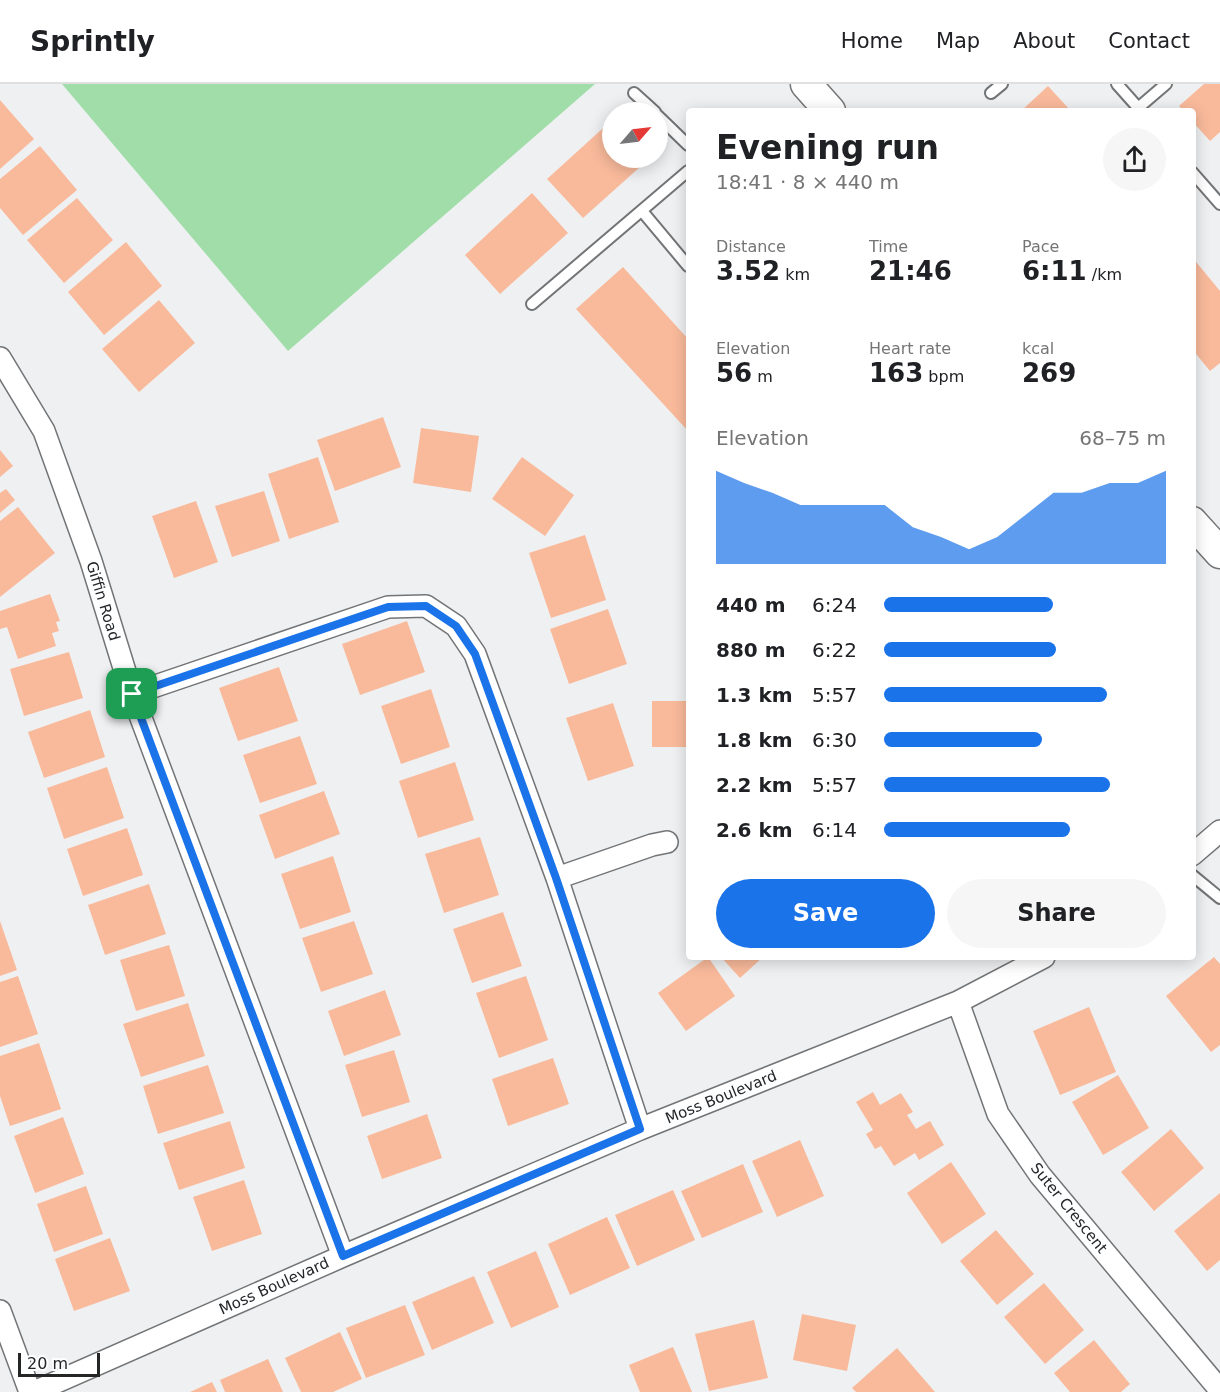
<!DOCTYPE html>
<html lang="en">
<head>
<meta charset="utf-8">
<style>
	:root { --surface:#fff; --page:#f6f6f6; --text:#202124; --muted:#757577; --line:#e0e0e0; --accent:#1a73e8 }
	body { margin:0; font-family:"DejaVu Sans",sans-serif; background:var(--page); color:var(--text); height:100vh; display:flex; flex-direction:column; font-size:22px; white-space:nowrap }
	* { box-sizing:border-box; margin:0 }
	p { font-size:20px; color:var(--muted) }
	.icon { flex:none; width:33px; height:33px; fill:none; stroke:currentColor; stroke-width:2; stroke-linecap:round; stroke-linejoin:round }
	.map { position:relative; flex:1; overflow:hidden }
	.sheet { position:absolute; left:686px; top:24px; width:510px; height:852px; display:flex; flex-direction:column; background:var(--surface); border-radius:6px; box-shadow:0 3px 15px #0003 }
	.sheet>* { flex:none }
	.needle { width:39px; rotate:62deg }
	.tools { position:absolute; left:602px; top:18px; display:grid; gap:12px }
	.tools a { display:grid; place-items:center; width:66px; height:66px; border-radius:50%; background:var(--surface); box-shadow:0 3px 15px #0003; font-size:30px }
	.scale { position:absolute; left:18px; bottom:15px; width:82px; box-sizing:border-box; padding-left:6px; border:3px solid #242525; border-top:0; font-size:16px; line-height:21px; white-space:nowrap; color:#242525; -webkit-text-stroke:4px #fdfeff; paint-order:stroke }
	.pin { position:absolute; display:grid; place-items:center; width:51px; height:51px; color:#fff; margin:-26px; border-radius:12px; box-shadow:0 3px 9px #0006 }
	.round { display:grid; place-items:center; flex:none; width:63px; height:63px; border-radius:32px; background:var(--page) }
	.headline { display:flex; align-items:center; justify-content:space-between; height:102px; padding:0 30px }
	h1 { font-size:33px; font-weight:800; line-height:45px }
	.figures { display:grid; grid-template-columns:repeat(3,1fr); gap:9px; height:102px; padding:6px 30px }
	.figures div { display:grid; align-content:center }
	.figures b { font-size:26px; font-weight:800 }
	.figures small { font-size:16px; font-weight:400 }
	.figures p { font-size:16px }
	.chart { height:168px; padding:12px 30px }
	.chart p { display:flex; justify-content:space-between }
	.chart svg { width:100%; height:108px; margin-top:6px; fill:var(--accent); opacity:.7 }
	.action { display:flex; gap:12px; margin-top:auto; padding:12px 30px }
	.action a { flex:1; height:69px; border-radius:36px; background:var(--accent); color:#fff; font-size:24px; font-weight:800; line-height:69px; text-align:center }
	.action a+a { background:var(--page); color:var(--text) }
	ul { padding:0 30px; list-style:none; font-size:20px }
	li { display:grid; grid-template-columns:96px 72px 1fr; align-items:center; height:45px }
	li i { height:15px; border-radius:8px; background:var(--accent) }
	header { display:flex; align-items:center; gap:36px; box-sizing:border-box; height:84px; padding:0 30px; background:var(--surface); border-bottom:2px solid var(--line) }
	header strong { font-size:28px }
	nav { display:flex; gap:33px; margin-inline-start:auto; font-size:21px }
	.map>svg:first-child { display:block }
	.green { fill:#a1dda9 }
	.building { fill:#f9ba9b }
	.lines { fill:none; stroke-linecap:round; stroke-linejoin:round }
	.service-casing { stroke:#727476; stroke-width:14 }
	.minor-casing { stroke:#727476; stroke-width:24 }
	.secondary-casing { stroke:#727476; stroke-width:33 }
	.service { stroke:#fff; stroke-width:10 }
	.minor { stroke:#fff; stroke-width:21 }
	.secondary { stroke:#fff; stroke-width:30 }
	.route-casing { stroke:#fff; stroke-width:12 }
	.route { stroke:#1a73e8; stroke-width:8 }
	.labels { text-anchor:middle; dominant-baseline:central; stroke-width:5; stroke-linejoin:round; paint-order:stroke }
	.street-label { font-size:15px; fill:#242525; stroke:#fdfeff }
</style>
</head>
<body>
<header>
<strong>Sprintly</strong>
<nav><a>Home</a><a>Map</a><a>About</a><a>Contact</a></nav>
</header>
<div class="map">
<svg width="1220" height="1308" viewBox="0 0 1220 1308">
	<rect width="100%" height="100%" fill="#eff0f2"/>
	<!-- green -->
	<path class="green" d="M 62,0 L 595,0 L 288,267 Z"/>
	<!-- building -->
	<path class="building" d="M 1204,0 L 1220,0 L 1220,48 L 1210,57 L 1192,37 L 1192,27 L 1184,27 L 1179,22 Z
		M 1048,2 L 1071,27 L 1021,27 Z
		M 0,16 L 34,55 L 0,85 Z
		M 612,36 L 612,74 L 650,74 L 583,134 L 547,95 Z
		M 40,62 L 77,106 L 23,151 L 0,124 L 0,95 Z
		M 532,109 L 568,149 L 500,210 L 465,171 Z
		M 77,114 L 113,156 L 64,199 L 27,156 Z
		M 126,158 L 162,202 L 104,251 L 68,208 Z
		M 1192,173 L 1220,207 L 1220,279 L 1210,287 L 1192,265 Z
		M 623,183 L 688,255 L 688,347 L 576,225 Z
		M 159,216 L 195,259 L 139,308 L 102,265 Z
		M 383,333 L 401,383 L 335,407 L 317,356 Z
		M 421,344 L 479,352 L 471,408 L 413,399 Z
		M 0,366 L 13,382 L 0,393 Z
		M 318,373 L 339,438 L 289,455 L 268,390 Z
		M 522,373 L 574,411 L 545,452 L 492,415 Z
		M 6,405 L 15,416 L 0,429 L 0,409 Z
		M 264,407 L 280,457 L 232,473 L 215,422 Z
		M 196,417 L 218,478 L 174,494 L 152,432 Z
		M 18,423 L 55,469 L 0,513 L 0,437 Z
		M 585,451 L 606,516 L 551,534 L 529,469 Z
		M 50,510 L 60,537 L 56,538 L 59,547 L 52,549 L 56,562 L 18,575 L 7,543 L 0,545 L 0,527 Z
		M 608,525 L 627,580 L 569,600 L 550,545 Z
		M 407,537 L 425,588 L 360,611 L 342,560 Z
		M 69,568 L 83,614 L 24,632 L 10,585 Z
		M 279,583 L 298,637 L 238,657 L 219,604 Z
		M 431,605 L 450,663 L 401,680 L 381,622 Z
		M 652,617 L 688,617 L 688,663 L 652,663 Z
		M 613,619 L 634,682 L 588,697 L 566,634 Z
		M 90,626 L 105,673 L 44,694 L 28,648 Z
		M 300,652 L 317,700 L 260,719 L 243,671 Z
		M 455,678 L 474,736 L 418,754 L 399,697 Z
		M 107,683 L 124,734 L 64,755 L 47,704 Z
		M 324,707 L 340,750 L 275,775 L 259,731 Z
		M 127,744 L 143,791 L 83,812 L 67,765 Z
		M 480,753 L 499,811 L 444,829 L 425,770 Z
		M 333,772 L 351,828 L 300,845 L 281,790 Z
		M 149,800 L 166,850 L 105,871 L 88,821 Z
		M 503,828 L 522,882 L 472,899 L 453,845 Z
		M 0,837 L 17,886 L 0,892 Z
		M 354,837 L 373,890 L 321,908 L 302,854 Z
		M 169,861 L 185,912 L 136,927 L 120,876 Z
		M 708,873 L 735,912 L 686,947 L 658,909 Z
		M 721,873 L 763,873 L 740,894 Z
		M 1214,873 L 1220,880 L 1220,961 L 1211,968 L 1166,912 Z
		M 18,892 L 38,950 L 0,963 L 0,898 Z
		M 526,892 L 548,956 L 499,974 L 476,909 Z
		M 385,906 L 401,951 L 344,972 L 328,927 Z
		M 188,919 L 205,972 L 141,993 L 123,940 Z
		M 1089,923 L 1116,988 L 1060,1011 L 1033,947 Z
		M 39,959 L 61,1025 L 10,1042 L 0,1012 L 0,972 Z
		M 394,966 L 410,1018 L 362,1033 L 345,981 Z
		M 553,974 L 569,1020 L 508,1042 L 492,995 Z
		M 208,981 L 224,1029 L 158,1050 L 143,1002 Z
		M 1118,991 L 1149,1044 L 1103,1071 L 1072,1018 Z
		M 873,1008 L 880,1021 L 901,1009 L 913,1028 L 907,1031 L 916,1045 L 930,1037 L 944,1061 L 919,1076 L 915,1069 L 894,1082 L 881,1062 L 875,1065 L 866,1050 L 873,1046 L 856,1018 Z
		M 427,1030 L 442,1074 L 382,1095 L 367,1052 Z
		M 63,1033 L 84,1090 L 35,1109 L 14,1052 Z
		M 230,1037 L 245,1084 L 179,1106 L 163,1059 Z
		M 1171,1045 L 1204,1084 L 1154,1127 L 1121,1088 Z
		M 800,1056 L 824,1112 L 777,1133 L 752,1077 Z
		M 951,1078 L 986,1130 L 942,1160 L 907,1109 Z
		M 743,1080 L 763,1128 L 702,1154 L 681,1107 Z
		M 244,1096 L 262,1150 L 212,1167 L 193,1113 Z
		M 86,1102 L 103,1150 L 54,1168 L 37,1120 Z
		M 673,1106 L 695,1156 L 637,1182 L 615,1131 Z
		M 1220,1109 L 1220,1176 L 1207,1187 L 1174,1147 Z
		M 607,1133 L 630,1184 L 570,1211 L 548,1160 Z
		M 996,1146 L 1034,1190 L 997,1221 L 960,1177 Z
		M 110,1154 L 130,1207 L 74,1227 L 55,1175 Z
		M 536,1167 L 559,1223 L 511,1244 L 487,1188 Z
		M 474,1192 L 494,1239 L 432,1266 L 412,1218 Z
		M 1044,1199 L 1084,1246 L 1045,1280 L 1004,1233 Z
		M 405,1221 L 425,1271 L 366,1294 L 346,1244 Z
		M 802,1230 L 856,1241 L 847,1287 L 793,1276 Z
		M 754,1236 L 768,1294 L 709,1307 L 695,1250 Z
		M 340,1248 L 362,1295 L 333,1308 L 301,1308 L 285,1274 Z
		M 1094,1256 L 1130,1300 L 1121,1308 L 1070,1308 L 1054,1289 Z
		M 673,1263 L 692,1308 L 640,1308 L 629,1281 Z
		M 897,1264 L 935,1308 L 856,1308 L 852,1304 Z
		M 268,1275 L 283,1308 L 225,1308 L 220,1296 Z
		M 212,1298 L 217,1308 L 190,1308 Z"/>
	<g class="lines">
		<defs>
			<path id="service" d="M 1117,0 L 1141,27
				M 634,9 L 655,28
				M 991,9 L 1002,0
				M 1138,24 L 1166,0
				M 657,31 L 688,61
				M 1192,88 L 1220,120
				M 642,127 L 688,182
				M 532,220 L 688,87
				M 1192,791 L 1220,814"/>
			<path id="minor" d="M 0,274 L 44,347 L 91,477 L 132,610 L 343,1172
				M 132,610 L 388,523 L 426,522 L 456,542 L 475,570 L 557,794 L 640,1045
				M 1192,771 L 1220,747
				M 557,794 L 652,761 L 667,758
				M 958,918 L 998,1030 L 1040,1091 L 1220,1306
				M 0,1227 L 30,1308
				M 34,1308 L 343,1172 L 640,1045 L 958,918 L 1044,873"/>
			<path id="secondary" d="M 806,0 L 830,27
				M 1192,438 L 1220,469"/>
		</defs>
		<!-- service casing -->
		<use href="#service" class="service-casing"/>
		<!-- minor casing -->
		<use href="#minor" class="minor-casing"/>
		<!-- secondary casing -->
		<use href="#secondary" class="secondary-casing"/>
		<!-- service -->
		<use href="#service" class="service"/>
		<!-- minor -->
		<use href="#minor" class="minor"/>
		<!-- secondary -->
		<use href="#secondary" class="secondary"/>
	</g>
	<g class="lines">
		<defs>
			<path id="route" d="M 426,522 L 456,542 L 475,570 L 556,794 L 640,1045 L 343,1172 L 132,610 L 388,523 Z"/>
		</defs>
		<!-- route casing -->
		<use href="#route" class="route-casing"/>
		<!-- route -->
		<use href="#route" class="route"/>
	</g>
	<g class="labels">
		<!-- street labels -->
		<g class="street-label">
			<text transform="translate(103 517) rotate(73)">Giffin Road</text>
			<text transform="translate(721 1013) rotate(-22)">Moss Boulevard</text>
			<text transform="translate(1069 1124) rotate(51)">Suter Crescent</text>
			<text transform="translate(274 1202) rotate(-24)">Moss Boulevard</text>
		</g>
	</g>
</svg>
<div class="tools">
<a><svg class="needle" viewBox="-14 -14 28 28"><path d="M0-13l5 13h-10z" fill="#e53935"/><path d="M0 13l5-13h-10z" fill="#757577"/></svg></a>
</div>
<div class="scale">20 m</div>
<div class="pin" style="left:132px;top:610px;background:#1e9e55"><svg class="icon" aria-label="arrive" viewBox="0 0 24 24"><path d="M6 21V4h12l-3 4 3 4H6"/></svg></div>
<section class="sheet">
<div class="headline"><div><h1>Evening run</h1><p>18:41 · 8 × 440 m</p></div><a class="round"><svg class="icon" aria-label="share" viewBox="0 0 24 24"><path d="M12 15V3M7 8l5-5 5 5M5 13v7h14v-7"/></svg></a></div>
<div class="figures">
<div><p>Distance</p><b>3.52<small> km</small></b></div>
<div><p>Time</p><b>21:46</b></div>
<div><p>Pace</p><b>6:11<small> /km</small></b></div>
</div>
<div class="figures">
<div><p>Elevation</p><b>56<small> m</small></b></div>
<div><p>Heart rate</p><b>163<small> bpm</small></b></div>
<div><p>kcal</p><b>269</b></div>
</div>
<div class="chart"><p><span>Elevation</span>68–75 m</p>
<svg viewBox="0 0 160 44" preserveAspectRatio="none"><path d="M0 44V6L10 11L20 15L30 20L40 20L50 20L60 20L70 29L80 33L90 38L100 33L110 24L120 15L130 15L140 11L150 11L160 6V44z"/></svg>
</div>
<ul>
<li><b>440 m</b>6:24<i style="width:60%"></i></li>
<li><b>880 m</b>6:22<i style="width:61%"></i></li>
<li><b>1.3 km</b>5:57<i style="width:79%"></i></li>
<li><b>1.8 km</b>6:30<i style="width:56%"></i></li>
<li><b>2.2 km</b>5:57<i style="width:80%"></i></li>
<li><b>2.6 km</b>6:14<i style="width:66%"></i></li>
</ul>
<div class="action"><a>Save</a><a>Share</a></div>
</section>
</div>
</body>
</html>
